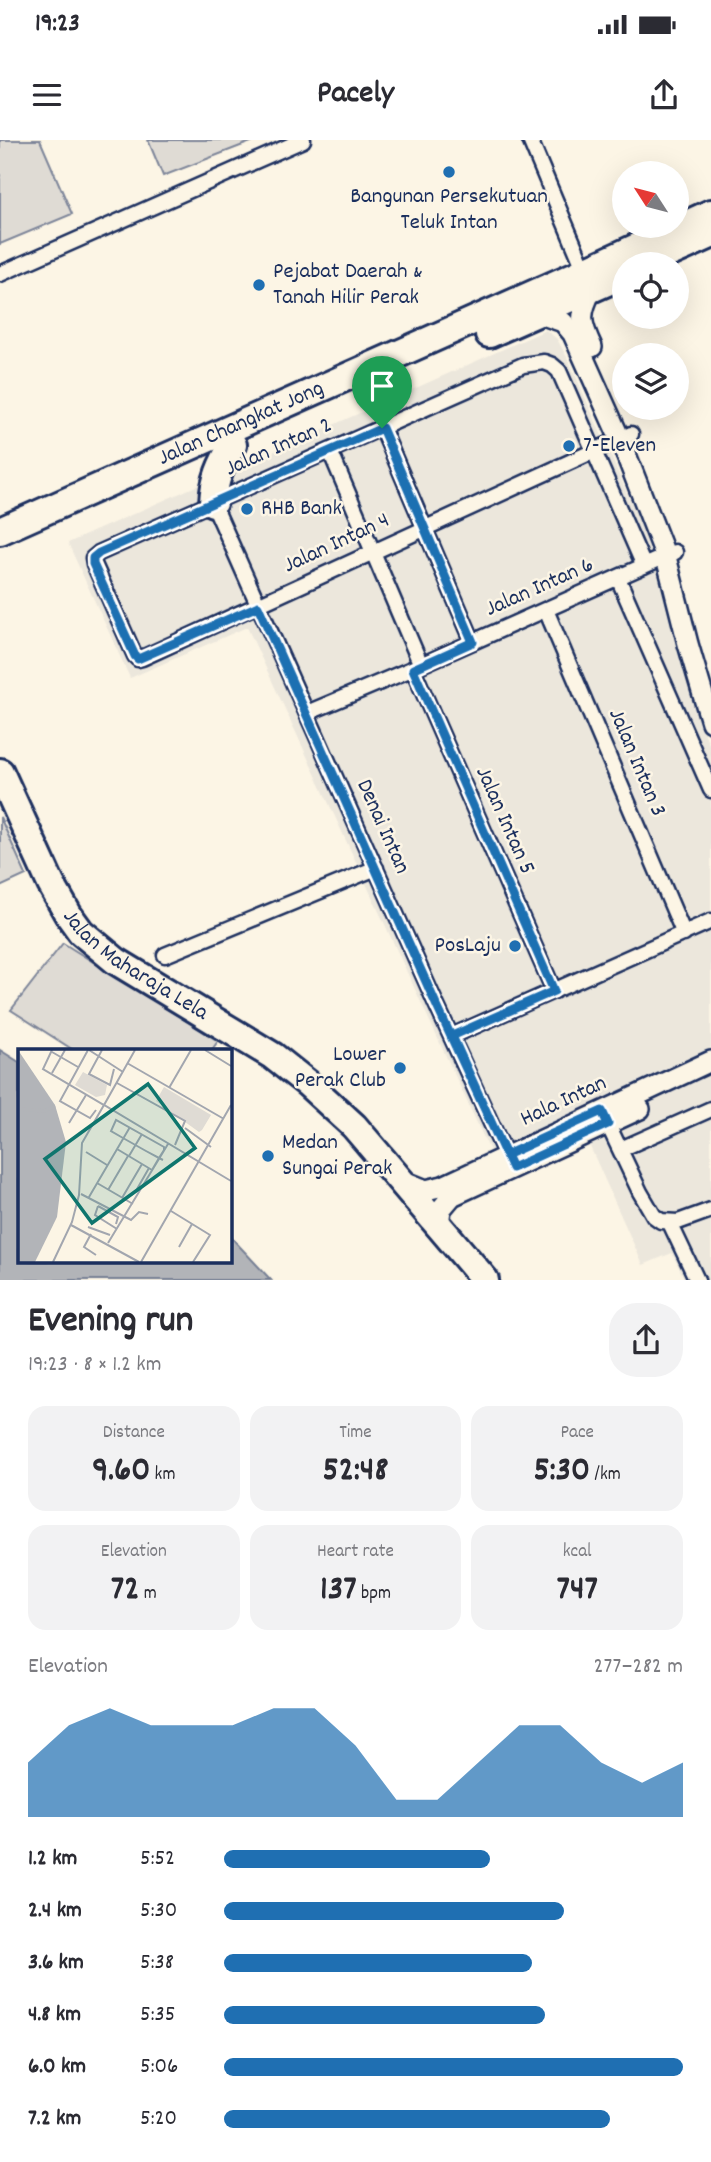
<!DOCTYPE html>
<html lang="en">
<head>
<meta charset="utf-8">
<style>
	:root { --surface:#fff; --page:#f2f2f3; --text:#2b2b33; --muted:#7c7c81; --accent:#1f6fb2 }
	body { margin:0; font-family:Dekko,sans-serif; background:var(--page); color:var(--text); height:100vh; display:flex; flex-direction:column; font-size:26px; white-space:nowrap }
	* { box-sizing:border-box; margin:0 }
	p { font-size:23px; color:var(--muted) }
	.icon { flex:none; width:38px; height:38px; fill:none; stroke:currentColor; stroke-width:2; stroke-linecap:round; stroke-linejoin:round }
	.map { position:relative; height:1140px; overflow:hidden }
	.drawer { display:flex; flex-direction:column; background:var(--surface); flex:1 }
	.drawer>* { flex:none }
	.needle { width:46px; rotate:306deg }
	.tools { position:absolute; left:612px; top:21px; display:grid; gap:14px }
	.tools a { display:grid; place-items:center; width:77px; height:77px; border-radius:50%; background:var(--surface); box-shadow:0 7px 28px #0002; font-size:35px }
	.pin { position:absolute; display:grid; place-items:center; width:60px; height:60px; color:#fff; margin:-72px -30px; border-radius:50% 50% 50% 0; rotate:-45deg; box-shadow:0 0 7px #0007 }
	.pin .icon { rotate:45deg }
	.round { display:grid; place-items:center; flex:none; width:74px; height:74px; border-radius:28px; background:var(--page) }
	.overview { display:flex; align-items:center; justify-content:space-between; height:119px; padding:0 28px }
	h1 { font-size:38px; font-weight:700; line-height:52px }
	.figures { display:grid; grid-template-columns:repeat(3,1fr); gap:10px; height:119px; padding:7px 28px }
	.figures div { display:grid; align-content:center; border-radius:18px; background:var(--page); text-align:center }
	.figures b { font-size:35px; font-weight:700 }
	.figures small { font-size:19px; font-weight:400 }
	.figures p { font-size:19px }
	.chart { height:196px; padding:14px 28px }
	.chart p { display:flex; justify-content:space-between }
	.chart svg { width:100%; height:126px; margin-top:7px; fill:var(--accent); opacity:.7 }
	ul { padding:0 28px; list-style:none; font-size:23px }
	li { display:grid; grid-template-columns:112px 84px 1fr; align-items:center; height:52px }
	li i { height:18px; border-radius:9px; background:var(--accent) }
	.status { display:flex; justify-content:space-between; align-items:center; height:49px; padding:0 35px; background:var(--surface); direction:ltr }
	.status svg { height:19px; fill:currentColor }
	header { display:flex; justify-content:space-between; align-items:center; height:91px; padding:0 28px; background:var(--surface); font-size:32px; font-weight:700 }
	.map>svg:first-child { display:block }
	.built { fill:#ece7dc }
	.green { fill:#dfdbd4; stroke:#7d8599; stroke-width:2 }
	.water { fill:#b2b4b8; stroke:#767f94; stroke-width:2 }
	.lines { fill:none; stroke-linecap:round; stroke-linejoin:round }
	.street-casing { stroke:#1b2f5e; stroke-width:19 }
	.secondary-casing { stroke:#1b2f5e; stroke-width:24 }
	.highway-casing { stroke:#1b2f5e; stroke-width:32 }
	.street { stroke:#fcf5e5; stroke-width:14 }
	.secondary { stroke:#fcf5e5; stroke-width:19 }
	.highway { stroke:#fcf5e5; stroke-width:26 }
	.route-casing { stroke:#fff; stroke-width:14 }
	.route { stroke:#1f6fb2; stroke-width:9 }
	.poi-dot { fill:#1f6fb2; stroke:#fcf5e5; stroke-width:2.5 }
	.labels { text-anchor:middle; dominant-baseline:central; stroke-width:5; stroke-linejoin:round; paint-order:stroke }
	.poi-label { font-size:23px; fill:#1b2f5e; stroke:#fcf5e5; text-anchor:start }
	.street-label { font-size:23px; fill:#1b2f5e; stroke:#fcf5e5 }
	.inset-river { fill:none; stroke:#b2b4b8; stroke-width:3.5 }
	.inset-road { fill:none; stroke:#a2a6af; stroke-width:2 }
	.view { fill:#0f766e; fill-opacity:0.15; stroke:#0f766e; stroke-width:3.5 }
	.inset-edge { fill:none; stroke:#1b2f5e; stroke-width:3.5 }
</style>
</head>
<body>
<div class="status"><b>19:23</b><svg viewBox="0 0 49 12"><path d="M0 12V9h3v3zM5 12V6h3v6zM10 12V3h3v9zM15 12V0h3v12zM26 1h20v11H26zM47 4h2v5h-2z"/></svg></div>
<header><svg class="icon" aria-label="menu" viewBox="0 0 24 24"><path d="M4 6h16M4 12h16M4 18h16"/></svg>Pacely<svg class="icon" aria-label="share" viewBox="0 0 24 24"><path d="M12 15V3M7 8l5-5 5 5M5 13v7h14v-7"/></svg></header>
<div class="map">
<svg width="711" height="1140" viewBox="0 0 711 1140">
	<rect width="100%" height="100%" fill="#fcf5e5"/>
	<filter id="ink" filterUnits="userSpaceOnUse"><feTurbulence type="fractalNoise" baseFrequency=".0143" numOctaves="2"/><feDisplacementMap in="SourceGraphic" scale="14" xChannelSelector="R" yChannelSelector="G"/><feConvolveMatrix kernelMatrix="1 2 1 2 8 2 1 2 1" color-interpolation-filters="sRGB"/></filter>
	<g filter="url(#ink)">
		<!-- built -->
		<path class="built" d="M 546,190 L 557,199 L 570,223 L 649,403 L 697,575 L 711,609 L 711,1140 L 685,1140 L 672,1113 L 643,1125 L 575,973 L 490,1011 L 247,487 L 130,538 L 68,403 Z"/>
		<!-- green -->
		<path class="green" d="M 0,0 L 40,0 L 72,74 L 0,104 Z
			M 148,0 L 256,0 L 163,36 Z
			M 0,677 L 26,735 L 0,747 Z
			M 63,803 L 218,901 L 211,911 L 75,911 L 11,870 Z"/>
		<!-- water -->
		<path class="water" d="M 0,910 L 19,922 L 19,1121 L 229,1121 L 229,1095 L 271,1140 L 0,1140 Z"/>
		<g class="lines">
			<defs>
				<path id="street" d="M 530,0 L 585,131
					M 0,134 L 303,0
					M 382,288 L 473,502
					M 631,294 C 468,369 305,444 142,518 L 138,519 L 135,516 L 94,424 L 93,418 L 99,413 L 523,225 L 544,222 L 552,225 L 559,231 L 644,426
					M 330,311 L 421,525
					M 213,363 L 436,864 L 510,1024
					M 618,438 L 711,650
					M 546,470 L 684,794
					M 413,529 L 554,851
					M 307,573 L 421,525 L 675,412
					M 165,815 L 376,728
					M 452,896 L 711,781
					M 604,976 L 640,1052 L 654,1076 L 661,1081 L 678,1082 L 711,1070
					M 621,1009 L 711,969
					M 670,1083 L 697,1140"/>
				<path id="secondary" d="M 537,173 L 563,182 L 573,194 L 620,299 L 666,417 L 688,504 L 711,582
					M 592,207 C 580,182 579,174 592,149
					M 404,1041 L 426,1050 L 443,1046 L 711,921
					M 439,1085 L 441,1069 L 452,1056 L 640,969"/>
				<g id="highway">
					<path d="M 646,124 L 711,95"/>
					<path d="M 489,194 L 625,134"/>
					<path d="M 213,363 C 214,340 221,324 233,305"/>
					<path id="s1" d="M 0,391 L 585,131 L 711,73"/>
					<path id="s2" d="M 0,632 L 51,744 L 68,774 L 81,792 L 116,821 L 273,916 L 307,943 L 354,986 L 485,1140"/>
				</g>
			</defs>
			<!-- street casing -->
			<use href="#street" class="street-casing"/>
			<!-- secondary casing -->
			<use href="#secondary" class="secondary-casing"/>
			<!-- highway casing -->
			<use href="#highway" class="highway-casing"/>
			<!-- street -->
			<use href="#street" class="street"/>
			<!-- secondary -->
			<use href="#secondary" class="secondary"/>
			<!-- highway -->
			<use href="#highway" class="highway"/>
		</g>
	</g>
	<g class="lines" filter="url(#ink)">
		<defs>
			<path id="route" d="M 382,288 L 99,413 L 93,418 L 93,424 L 135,516 L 138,519 L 258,466 L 436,864 L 506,1015 L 602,971 L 608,984 L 512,1028 L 506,1015 L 452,896 L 554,851 L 413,529 L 473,502 L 382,288"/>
		</defs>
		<!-- route casing -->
		<use href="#route" class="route-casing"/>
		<!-- route -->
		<use href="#route" class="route"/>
	</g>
	<!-- markers -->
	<g class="poi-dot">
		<circle cx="449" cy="32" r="7"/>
		<circle cx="259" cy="145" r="7"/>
		<circle cx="569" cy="306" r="7"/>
		<circle cx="247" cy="369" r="7"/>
		<circle cx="515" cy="806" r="7"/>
		<circle cx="400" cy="928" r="7"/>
		<circle cx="268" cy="1016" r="7"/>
	</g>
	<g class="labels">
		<!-- poi labels -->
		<g class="poi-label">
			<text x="449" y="57" text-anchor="middle">Bangunan Persekutuan<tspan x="449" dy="26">Teluk Intan</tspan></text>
			<text x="273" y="132">Pejabat Daerah &amp;<tspan x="273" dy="26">Tanah Hilir Perak</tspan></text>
			<text x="583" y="306">7-Eleven</text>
			<text x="261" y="369">RHB Bank</text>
			<text x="501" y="806" text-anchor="end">PosLaju</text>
			<text x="386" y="915" text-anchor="end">Lower<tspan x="386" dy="26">Perak Club</tspan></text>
			<text x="282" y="1003">Medan<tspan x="282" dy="26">Sungai Perak</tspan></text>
		</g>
		<!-- street labels -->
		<g class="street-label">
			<text stroke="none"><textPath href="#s1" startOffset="264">Jalan Changkat Jong</textPath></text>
			<text transform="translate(279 308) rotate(-24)">Jalan Intan 2</text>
			<text transform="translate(337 404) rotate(-25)">Jalan Intan 4</text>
			<text transform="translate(540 448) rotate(-24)">Jalan Intan 6</text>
			<text transform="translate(636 623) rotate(67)">Jalan Intan 3</text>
			<text transform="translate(504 681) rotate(66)">Jalan Intan 5</text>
			<text transform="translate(382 687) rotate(66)">Denai Intan</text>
			<text stroke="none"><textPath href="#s2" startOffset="243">Jalan Maharaja Lela</textPath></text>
			<text transform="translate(564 962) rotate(-25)">Hala Intan</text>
		</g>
	</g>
	<!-- overview -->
	<g transform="translate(18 909)">
		<rect width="214" height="214" fill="#fcf5e5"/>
		<path d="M 65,23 L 89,36 L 87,46 L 78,48 L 57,36 ZM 146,38 L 193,66 L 184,81 L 181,83 L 138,52 Z" fill="#dfdbd4"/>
		<path d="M 0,1 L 37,56 L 48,93 L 39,168 L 17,213 L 0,213 Z" fill="#b2b4b8"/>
		<path class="inset-river" d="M 0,60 L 26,62 L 37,57"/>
		<path class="inset-road" d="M 34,1 L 25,20 L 86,56 L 117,1M 70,1 L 42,52 L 72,69 L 78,61M 71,1 L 105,23M 84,1 L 71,25 L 92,36 L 96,20M 187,1 L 213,17M 34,3 L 60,18M 109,14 L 206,70M 34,24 L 47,1M 99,34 L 167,72 L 157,96M 151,39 L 173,1M 51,74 L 68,46M 167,79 L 193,98M 99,100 L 134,121M 68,103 L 89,116M 111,107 L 124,85M 134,121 L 141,109 L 146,101 L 146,98 L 98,71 L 93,82 L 105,89 L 128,102 L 141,109 L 145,111M 79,134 L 115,155M 119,140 L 131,119M 90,141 L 110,107M 63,145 L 113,171 L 121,163 L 130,165M 71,148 L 112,78M 104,149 L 124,115M 80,157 L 100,168 L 98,175M 80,157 L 77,166 L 99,180M 153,162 L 192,186 L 175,213M 53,176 L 121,213M 70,178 L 92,186M 73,185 L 66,198 L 78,206M 90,194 L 150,95M 161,198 L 174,175M 35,213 L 54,173 L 61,146 L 64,94 L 86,56 L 213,132M 123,213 L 213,56"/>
		<path class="view" d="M 130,35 L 177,99 L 74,174 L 27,110 Z"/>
		<rect width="214" height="214" class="inset-edge"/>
	</g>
</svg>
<div class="tools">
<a><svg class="needle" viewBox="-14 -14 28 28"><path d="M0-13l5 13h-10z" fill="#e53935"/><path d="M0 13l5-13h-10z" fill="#7c7c81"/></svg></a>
<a><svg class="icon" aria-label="locate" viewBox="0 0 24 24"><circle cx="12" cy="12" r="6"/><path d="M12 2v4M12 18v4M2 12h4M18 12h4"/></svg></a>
<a><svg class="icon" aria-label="layers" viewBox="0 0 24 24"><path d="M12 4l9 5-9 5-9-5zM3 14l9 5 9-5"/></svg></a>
</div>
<div class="pin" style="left:382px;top:288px;background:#1e9e55"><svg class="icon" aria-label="arrive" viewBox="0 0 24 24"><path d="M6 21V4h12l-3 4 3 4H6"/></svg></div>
</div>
<section class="drawer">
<div class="overview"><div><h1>Evening run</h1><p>19:23 · 8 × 1.2 km</p></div><a class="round"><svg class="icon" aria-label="share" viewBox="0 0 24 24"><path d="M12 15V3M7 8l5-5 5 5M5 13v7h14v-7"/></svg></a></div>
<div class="figures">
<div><p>Distance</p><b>9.60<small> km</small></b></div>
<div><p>Time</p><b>52:48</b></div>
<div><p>Pace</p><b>5:30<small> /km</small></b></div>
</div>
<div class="figures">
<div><p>Elevation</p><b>72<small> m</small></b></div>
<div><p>Heart rate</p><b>137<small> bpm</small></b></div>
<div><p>kcal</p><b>747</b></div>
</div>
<div class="chart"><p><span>Elevation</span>277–282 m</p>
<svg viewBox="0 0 160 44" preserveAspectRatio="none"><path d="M0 44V25L10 12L20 6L30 12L40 12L50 12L60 6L70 6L80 19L90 38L100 38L110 25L120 12L130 12L140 25L150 32L160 25V44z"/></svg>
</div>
<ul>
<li><b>1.2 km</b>5:52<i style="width:58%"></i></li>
<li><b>2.4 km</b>5:30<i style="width:74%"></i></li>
<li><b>3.6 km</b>5:38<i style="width:67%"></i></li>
<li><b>4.8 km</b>5:35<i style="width:70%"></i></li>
<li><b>6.0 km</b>5:06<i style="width:100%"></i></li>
<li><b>7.2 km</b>5:20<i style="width:84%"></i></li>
</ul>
</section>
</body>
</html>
